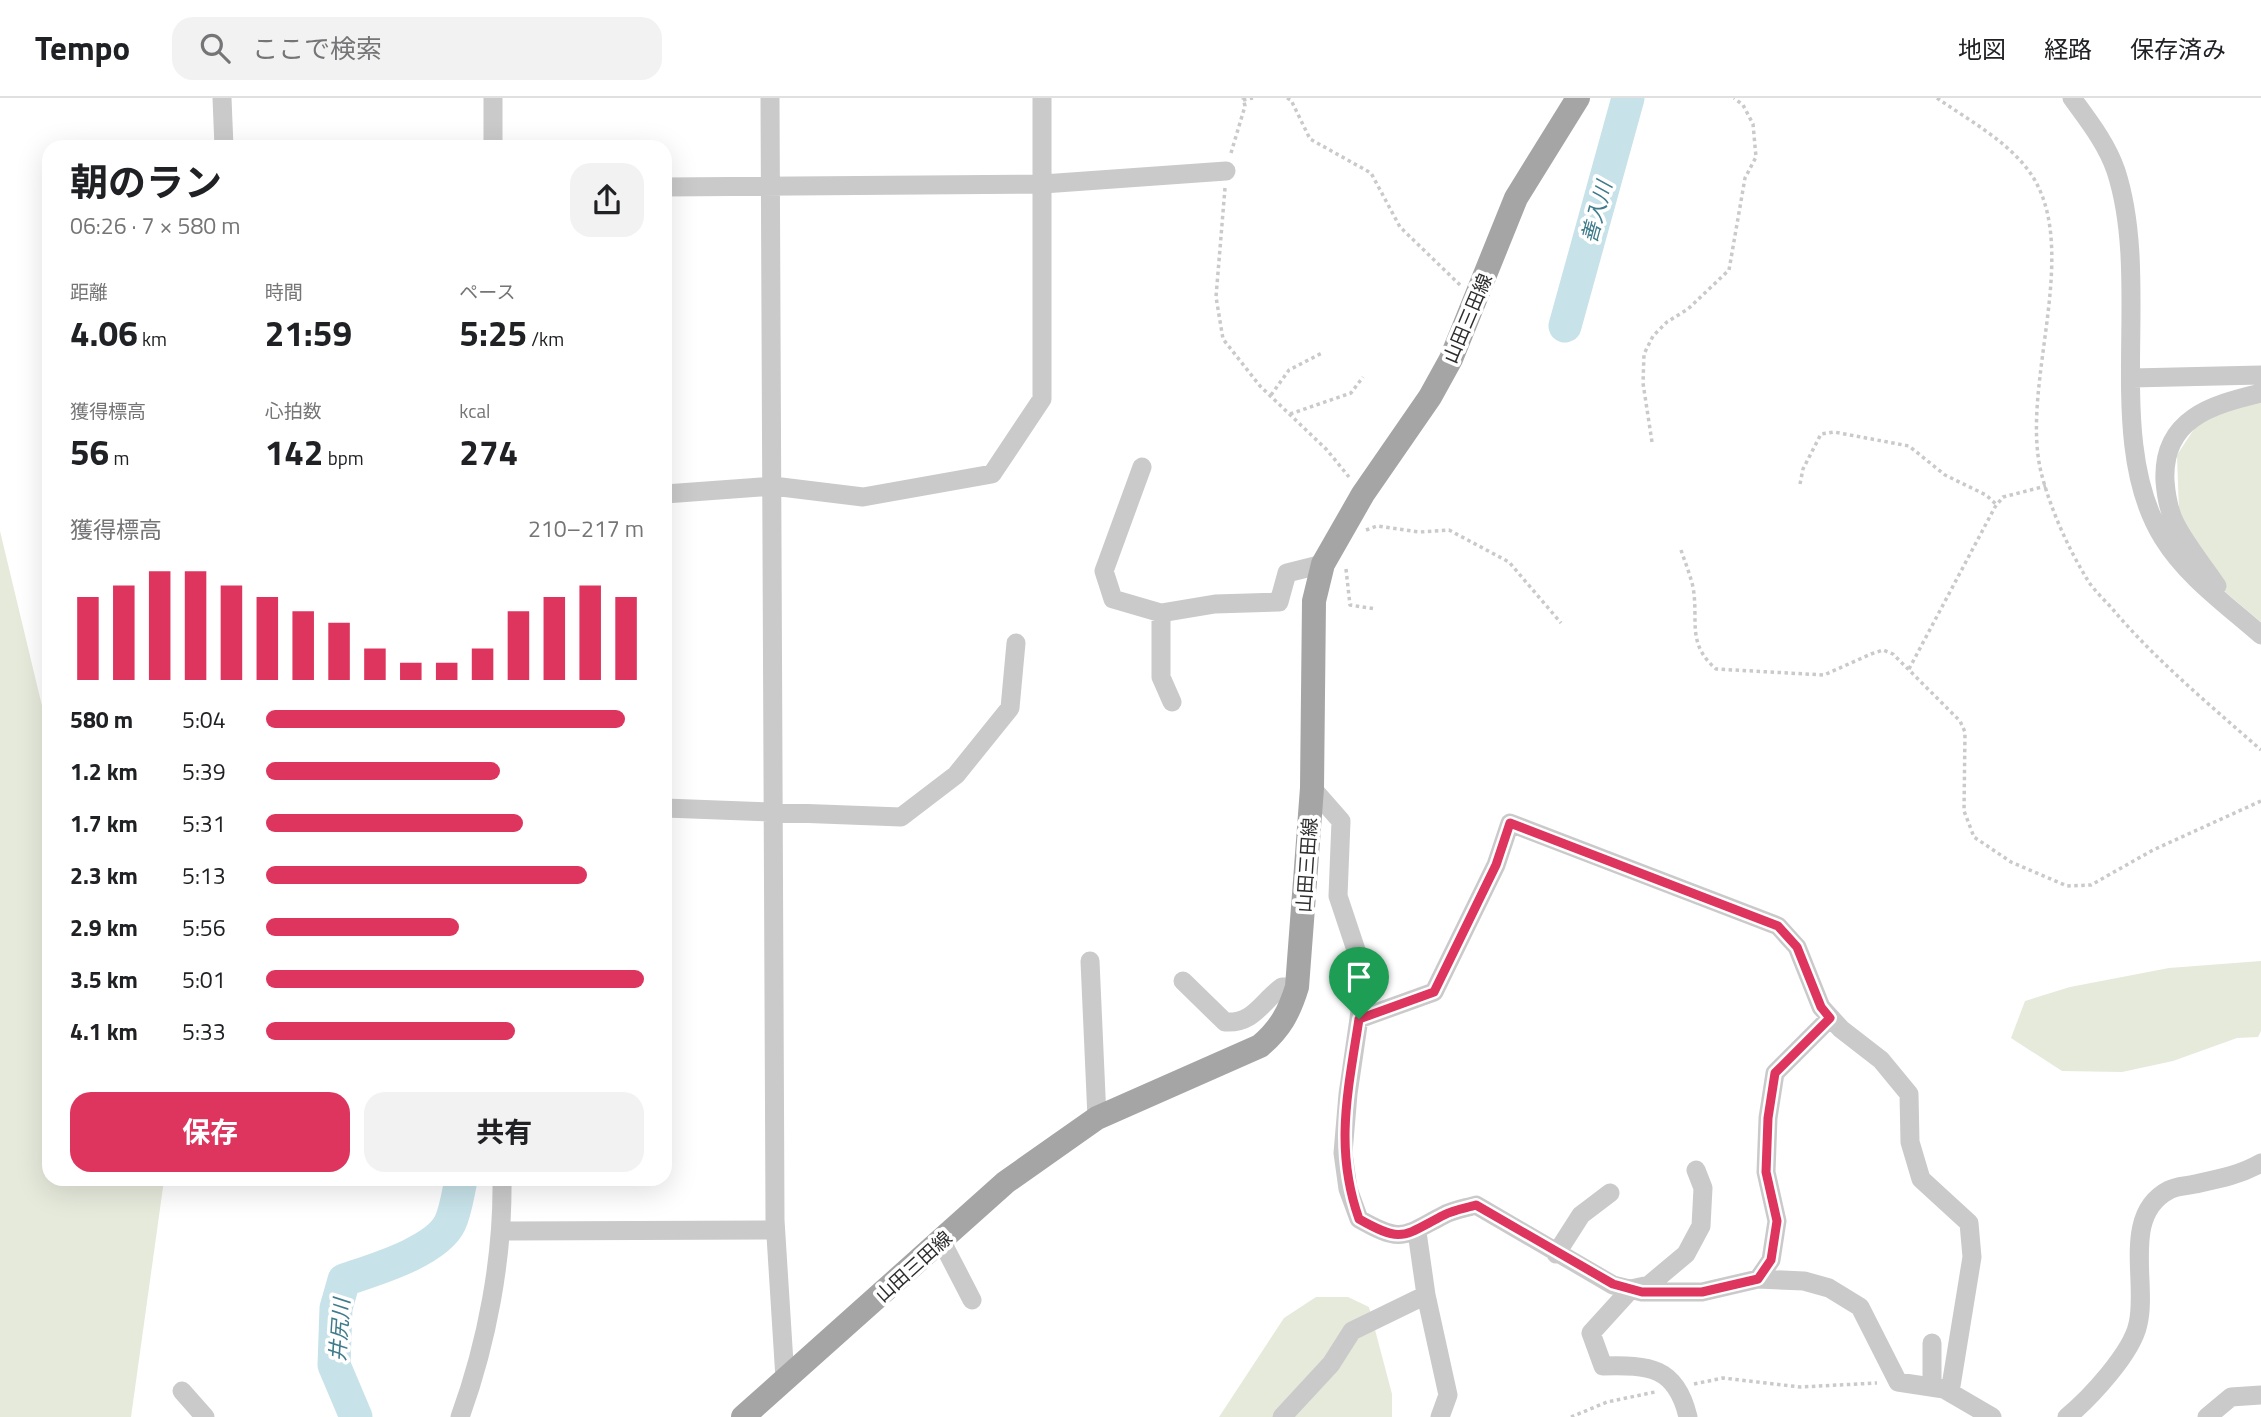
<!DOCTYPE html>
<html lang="ja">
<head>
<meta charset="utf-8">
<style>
	:root { --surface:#fff; --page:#f2f2f2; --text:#202124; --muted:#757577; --line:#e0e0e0; --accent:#de355e }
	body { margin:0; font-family:"Titillium Web","Noto Sans JP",sans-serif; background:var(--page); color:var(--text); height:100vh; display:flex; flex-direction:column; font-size:26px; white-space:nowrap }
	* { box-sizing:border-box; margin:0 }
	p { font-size:23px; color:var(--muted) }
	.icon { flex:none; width:38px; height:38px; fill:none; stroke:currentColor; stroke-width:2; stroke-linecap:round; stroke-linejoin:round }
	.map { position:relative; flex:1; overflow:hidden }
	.drawer { position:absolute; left:42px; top:42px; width:630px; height:1046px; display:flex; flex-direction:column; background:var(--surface); border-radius:21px; box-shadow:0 7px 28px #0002 }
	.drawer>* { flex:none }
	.pin { position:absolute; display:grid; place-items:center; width:60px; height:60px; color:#fff; margin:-72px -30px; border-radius:50% 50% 50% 0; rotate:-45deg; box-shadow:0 0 7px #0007 }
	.pin .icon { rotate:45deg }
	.round { display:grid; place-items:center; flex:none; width:74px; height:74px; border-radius:21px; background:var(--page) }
	.overview { display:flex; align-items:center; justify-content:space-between; height:119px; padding:0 28px }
	h1 { font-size:38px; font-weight:700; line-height:52px }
	.stats { display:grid; grid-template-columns:repeat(3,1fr); gap:10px; height:119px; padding:7px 28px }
	.stats div { display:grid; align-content:center }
	.stats b { font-size:35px; font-weight:700 }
	.stats small { font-size:19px; font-weight:400 }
	.stats p { font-size:19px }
	.chart { height:196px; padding:14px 28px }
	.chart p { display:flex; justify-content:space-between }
	.chart svg { width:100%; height:126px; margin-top:7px; stroke:var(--accent); stroke-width:6 }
	.cta { display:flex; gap:14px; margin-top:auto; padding:14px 28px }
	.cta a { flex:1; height:80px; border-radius:21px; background:var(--accent); color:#fff; font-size:28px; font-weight:700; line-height:80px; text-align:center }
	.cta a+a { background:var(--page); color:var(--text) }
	ul { padding:0 28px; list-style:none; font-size:23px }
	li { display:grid; grid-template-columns:112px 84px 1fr; align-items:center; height:52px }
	li i { height:18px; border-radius:9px; background:var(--accent) }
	header { display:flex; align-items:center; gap:42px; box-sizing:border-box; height:98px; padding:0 35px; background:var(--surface); border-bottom:2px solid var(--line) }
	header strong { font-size:33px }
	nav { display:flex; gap:38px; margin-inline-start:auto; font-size:24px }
	.search { width:490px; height:63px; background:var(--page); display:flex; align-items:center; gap:18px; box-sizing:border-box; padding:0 24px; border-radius:21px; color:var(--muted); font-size:26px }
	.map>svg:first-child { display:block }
	.green { fill:#e6eadb }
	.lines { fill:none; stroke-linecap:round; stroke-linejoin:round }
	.river { stroke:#c7e2e9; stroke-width:33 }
	.path { stroke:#cacaca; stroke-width:3.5; stroke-dasharray:3.5 3.5; stroke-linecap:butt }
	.minor { stroke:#cacaca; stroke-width:19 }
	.major { stroke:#a5a5a5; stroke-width:24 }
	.route-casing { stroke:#fff; stroke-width:14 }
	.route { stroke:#de355e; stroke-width:9 }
	.labels { text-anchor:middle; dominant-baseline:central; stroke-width:7; stroke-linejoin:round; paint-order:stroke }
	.street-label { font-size:19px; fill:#2d2d2d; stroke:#fff }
	.water-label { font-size:21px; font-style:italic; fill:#3f7b8b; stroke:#fff }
</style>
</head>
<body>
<header>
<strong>Tempo</strong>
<div class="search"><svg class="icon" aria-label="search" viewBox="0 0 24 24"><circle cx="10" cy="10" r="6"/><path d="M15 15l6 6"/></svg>ここで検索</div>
<nav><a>地図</a><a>経路</a><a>保存済み</a></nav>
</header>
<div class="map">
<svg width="2261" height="1319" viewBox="0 0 2261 1319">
	<rect width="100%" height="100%" fill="#fff"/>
	<!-- green -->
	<path class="green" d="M 2261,302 L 2261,524 L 2212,483 L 2180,442 L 2177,357 L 2198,325 L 2231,309 Z
		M 0,433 L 49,637 L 49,1082 L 164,1082 L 131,1319 L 0,1319 Z
		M 2261,863 L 2261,933 L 2258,939 L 2237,940 L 2173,963 L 2122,974 L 2062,973 L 2011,940 L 2025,903 L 2070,889 L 2169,870 Z
		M 1316,1199 L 1348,1199 L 1369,1209 L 1392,1296 L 1392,1319 L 1219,1319 L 1284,1220 Z"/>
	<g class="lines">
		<!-- river -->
		<path class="river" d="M 1565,228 L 1628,0
			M 356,1319 L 334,1267 L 336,1210 L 344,1182 C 373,1172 436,1154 450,1125 C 456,1112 458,1095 461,1082"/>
		<!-- path -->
		<path class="path" d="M 1287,0 L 1291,2 L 1310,41 L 1371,75 L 1400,129 L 1460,187
			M 1937,0 C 1967,21 2002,40 2025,68 C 2087,143 2019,283 2041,374 C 2050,410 2068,450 2087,481 C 2094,493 2106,503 2115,514 C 2158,564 2211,608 2261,652
			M 1243,2 L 1253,0
			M 1231,55 L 1245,8 L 1243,0
			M 1225,90 L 1216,199 L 1223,241 L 1260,288 L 1327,352 L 1349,379
			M 1271,297 L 1289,272 L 1322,255
			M 1290,316 L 1351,295 L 1363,279
			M 1652,344 L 1643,285 L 1644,256 L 1653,238 L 1667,224 L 1688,211 L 1729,172 L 1745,80 L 1756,59 L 1753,26 L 1743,7 L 1734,0
			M 1800,386 L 1803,371 L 1821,336 L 1834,334 L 1909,348 L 1945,377 L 1986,397 L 1997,407
			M 1366,432 L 1377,428 L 1419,434 L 1449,432 L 1509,464 L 1561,525
			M 1681,452 C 1685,464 1690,476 1693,489 C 1699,523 1686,545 1716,571 L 1824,577 L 1871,556 L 1883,552 L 1893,556 L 1960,623 L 1965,634 L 1964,713 L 1974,739 L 2011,764 L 2067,788 L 2091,787 L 2153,752 L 2261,703
			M 1346,471 L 1350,507 L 1376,511
			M 1909,571 L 1995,409 L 2003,399 L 2046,388
			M 1694,1286 L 1723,1280 L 1800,1289 L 1877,1285
			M 1571,1319 L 1607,1304 L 1655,1294"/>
		<!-- minor -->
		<path class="minor" d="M 222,0 L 224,49
			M 493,0 L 493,49
			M 770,0 L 775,1122 L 785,1281
			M 2072,0 C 2088,22 2107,46 2116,73 C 2153,187 2102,342 2163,440 C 2187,479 2227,507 2261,537
			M 665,89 L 1043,86 L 1226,73
			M 2132,280 L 2261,277
			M 1142,369 L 1104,473 L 1113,501 L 1161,515 L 1215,506 L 1279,504 L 1287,475 L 1323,466
			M 665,396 L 773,388 L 863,399 L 992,376 L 1042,301 L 1042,0
			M 2217,488 C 2203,467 2186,447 2175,425 C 2169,413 2166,396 2165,383 C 2162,321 2211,307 2261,295
			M 1161,515 L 1161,579 L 1172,604
			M 1312,690 L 1341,723 L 1338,798 L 1360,864 L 1363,893 L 1348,996 L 1343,1055 L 1348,1091 L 1359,1121 C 1403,1146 1403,1138 1444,1117 C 1453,1112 1466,1110 1476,1107 L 1613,1187 L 1642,1194 L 1702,1194 L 1758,1181 L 1804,1183 L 1829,1190 L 1860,1209 L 1898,1284 L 1944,1291 L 1992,1319
			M 665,710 L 901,719 L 956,677 L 1010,610 L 1016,545
			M 1090,863 L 1097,1020
			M 1183,883 L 1225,924 C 1254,926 1261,904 1282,889 L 1297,889
			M 1359,921 L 1434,894 L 1496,767 L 1510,725 L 1778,828 L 1797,849 L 1821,909 L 1841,931 L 1881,962 L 1909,996 L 1910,1044 L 1921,1081 L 1969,1125 L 1972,1159 L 1950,1294
			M 502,1133 L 775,1132
			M 1417,1134 L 1426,1197 L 1448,1297 L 1440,1319
			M 941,1142 L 972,1202
			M 1556,1156 L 1581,1117 L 1610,1095
			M 1758,1181 L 1771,1162 L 1777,1123 L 1766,1074 L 1768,1020 L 1775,975 L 1830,920
			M 1932,1289 L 1932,1245
			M 182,1293 L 205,1319
			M 460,1319 C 487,1245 503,1160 502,1082
			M 1282,1319 L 1331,1266 L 1352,1233 L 1426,1197
			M 1688,1319 C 1676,1268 1649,1267 1603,1268 L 1591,1235 L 1631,1191 L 1649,1187 L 1686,1156 L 1701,1128 L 1703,1090 L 1696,1072
			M 2067,1319 C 2090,1300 2132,1255 2138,1226 C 2148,1185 2121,1117 2169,1092 C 2176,1088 2187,1088 2195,1086 C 2219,1081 2240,1077 2261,1065
			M 2207,1319 L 2231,1299 L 2261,1297"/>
		<!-- major -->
		<path class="major" d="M 743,1319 L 1006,1084 L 1097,1020 L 1260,948 C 1280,931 1289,915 1297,889 L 1312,690 L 1314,503 L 1323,466 L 1363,396 L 1430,299 L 1451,261 L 1516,100 L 1578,0"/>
	</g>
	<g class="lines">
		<defs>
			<path id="route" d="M 1510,725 L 1778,828 L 1797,849 L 1821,909 L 1830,920 L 1775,975 L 1768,1020 L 1766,1074 L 1777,1123 L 1771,1162 L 1758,1181 L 1702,1194 L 1642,1194 L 1613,1186 L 1476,1107 C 1466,1110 1453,1112 1444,1117 C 1403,1138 1403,1146 1359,1121 C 1334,1051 1348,993 1359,921 L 1434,894 L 1496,767 Z"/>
		</defs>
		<!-- route casing -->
		<use href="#route" class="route-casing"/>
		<!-- route -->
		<use href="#route" class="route"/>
	</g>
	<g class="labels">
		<!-- street labels -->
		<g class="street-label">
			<text transform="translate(1467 220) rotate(-67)">山田三田線</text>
			<text transform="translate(1306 767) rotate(-86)">山田三田線</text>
			<text transform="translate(913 1168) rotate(-42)">山田三田線</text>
		</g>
		<!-- water labels -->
		<g class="water-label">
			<text transform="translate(1596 114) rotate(-75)">善入川</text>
			<text transform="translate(339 1232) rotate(-86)">井尻川</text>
		</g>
	</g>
</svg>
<div class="pin" style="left:1359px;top:921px;background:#1e9e55"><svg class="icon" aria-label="arrive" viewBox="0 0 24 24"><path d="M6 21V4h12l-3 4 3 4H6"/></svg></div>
<section class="drawer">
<div class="overview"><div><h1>朝のラン</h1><p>06:26 · 7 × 580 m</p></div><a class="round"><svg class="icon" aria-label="share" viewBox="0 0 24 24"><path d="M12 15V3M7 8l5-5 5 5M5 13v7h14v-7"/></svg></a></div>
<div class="stats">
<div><p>距離</p><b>4.06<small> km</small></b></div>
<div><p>時間</p><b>21:59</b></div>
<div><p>ペース</p><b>5:25<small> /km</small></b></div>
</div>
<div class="stats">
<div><p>獲得標高</p><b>56<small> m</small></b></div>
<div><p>心拍数</p><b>142<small> bpm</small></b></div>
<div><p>kcal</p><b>274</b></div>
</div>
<div class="chart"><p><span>獲得標高</span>210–217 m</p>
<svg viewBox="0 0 160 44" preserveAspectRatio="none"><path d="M5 44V15M15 44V11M25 44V6M35 44V6M45 44V11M55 44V15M65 44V20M75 44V24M85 44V33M95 44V38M105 44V38M115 44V33M125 44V20M135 44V15M145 44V11M155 44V15"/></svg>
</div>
<ul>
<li><b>580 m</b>5:04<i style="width:95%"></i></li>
<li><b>1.2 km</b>5:39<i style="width:62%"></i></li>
<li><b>1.7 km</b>5:31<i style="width:68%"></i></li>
<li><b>2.3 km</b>5:13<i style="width:85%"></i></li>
<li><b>2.9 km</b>5:56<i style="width:51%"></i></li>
<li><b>3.5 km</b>5:01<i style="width:100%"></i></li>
<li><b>4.1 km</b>5:33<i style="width:66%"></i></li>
</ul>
<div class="cta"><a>保存</a><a>共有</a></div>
</section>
</div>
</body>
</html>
